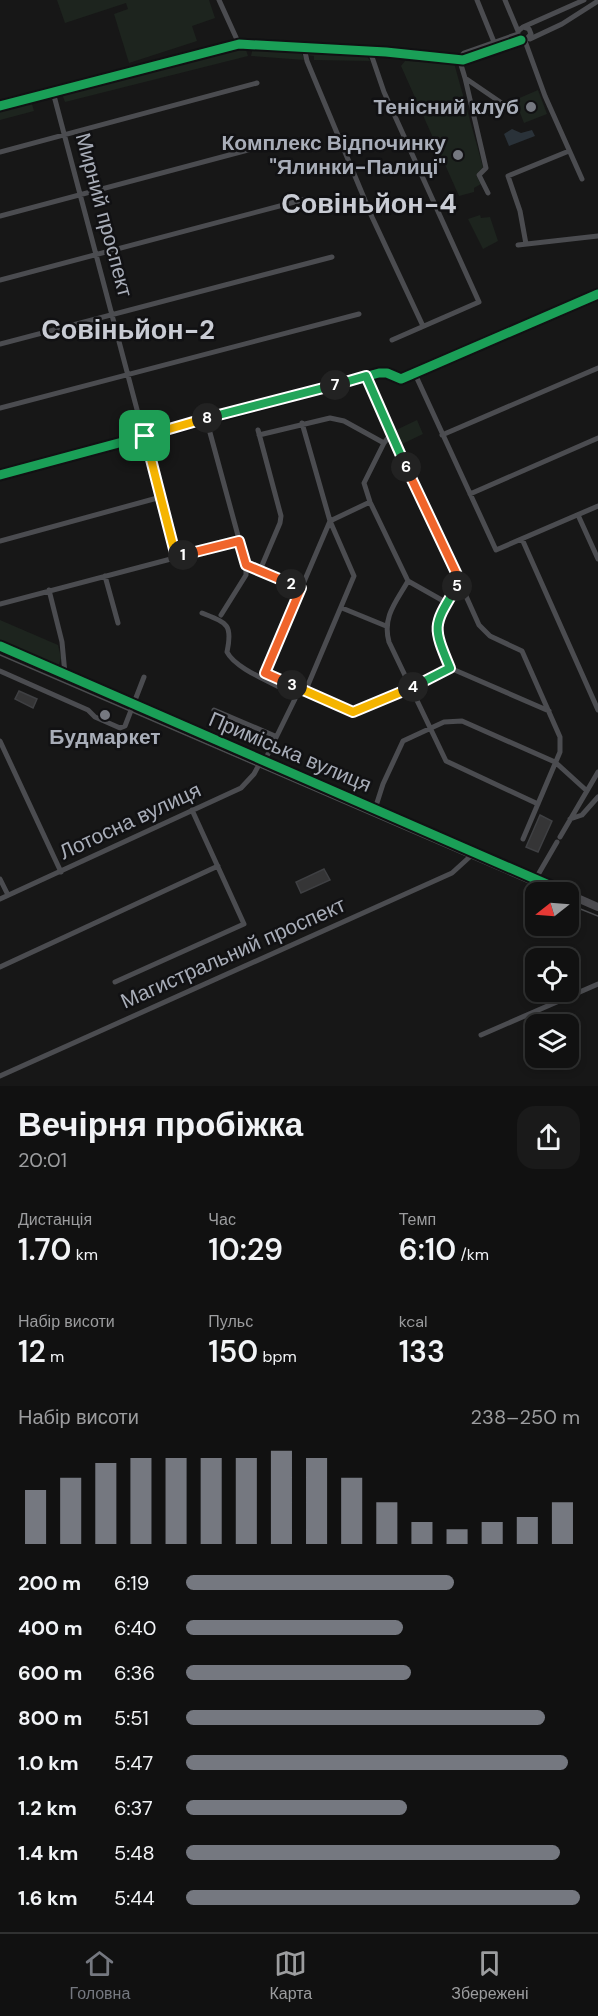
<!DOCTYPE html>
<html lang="uk">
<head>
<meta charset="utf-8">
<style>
	:root { --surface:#111; --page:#1a1a1a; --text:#f1f3f6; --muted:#9c9d9f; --line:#303131; --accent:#757880 }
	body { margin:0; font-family:"DM Sans",sans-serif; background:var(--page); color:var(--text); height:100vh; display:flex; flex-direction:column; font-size:22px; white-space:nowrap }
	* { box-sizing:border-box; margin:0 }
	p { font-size:20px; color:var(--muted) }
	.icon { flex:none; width:33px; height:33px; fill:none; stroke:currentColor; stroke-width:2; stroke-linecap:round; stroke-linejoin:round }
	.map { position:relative; height:1086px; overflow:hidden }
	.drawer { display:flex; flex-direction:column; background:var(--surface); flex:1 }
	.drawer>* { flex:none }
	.needle { width:39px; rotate:253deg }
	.buttons { position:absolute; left:525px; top:882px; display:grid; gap:12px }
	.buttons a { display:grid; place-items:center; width:54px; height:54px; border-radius:12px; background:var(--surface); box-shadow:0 3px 9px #0003,0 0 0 2px var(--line); font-size:30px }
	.pin { position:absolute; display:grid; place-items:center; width:51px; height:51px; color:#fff; margin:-26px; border-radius:12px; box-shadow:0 3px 9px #0006 }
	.km { position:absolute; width:30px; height:30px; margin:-15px; border-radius:50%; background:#222; color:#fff; font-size:16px; line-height:30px; text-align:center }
	.round { display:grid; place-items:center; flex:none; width:63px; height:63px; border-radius:18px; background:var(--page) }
	.head { display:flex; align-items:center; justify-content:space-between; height:102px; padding:0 18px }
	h1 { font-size:33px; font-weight:600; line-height:45px }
	.stats { display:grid; grid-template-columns:repeat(3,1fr); gap:9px; height:102px; padding:6px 18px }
	.stats div { display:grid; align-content:center }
	.stats b { font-size:30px; font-weight:600 }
	.stats small { font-size:16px; font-weight:400 }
	.stats p { font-size:16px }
	.chart { height:168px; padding:12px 18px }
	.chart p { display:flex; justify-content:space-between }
	.chart svg { width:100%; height:108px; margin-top:6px; stroke:var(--accent); stroke-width:6 }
	ul { padding:0 18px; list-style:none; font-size:20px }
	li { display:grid; grid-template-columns:96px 72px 1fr; align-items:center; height:45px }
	li i { height:15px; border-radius:8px; background:var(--accent) }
	.tab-bar { display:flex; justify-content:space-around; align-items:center; height:84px; border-top:2px solid var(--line); background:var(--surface); font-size:16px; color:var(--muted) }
	.tab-bar a { display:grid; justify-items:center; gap:3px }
	.tab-bar .active { color:var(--accent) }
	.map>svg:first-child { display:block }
	.green { fill:#1d241e }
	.water { fill:#2a3239 }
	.building { fill:#353536; stroke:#3f4043; stroke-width:1.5 }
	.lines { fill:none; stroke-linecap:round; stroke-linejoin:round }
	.street { stroke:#4b4c50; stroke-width:5 }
	.secondary { stroke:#4a4a4e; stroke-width:8 }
	.tram { stroke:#4b4c4f; stroke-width:1.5 }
	.cycleway-casing { stroke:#111113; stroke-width:13 }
	.cycleway { stroke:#1a9f57; stroke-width:9 }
	.split-1-casing { stroke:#fff; stroke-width:12 }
	.split-2-casing { stroke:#fff; stroke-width:12 }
	.split-3-casing { stroke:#fff; stroke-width:12 }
	.split-4-casing { stroke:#fff; stroke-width:12 }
	.split-5-casing { stroke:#fff; stroke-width:12 }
	.split-6-casing { stroke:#fff; stroke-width:12 }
	.split-7-casing { stroke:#fff; stroke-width:12 }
	.split-8-casing { stroke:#fff; stroke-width:12 }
	.split-9-casing { stroke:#fff; stroke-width:12 }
	.split-1 { stroke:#f5b400; stroke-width:8 }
	.split-2 { stroke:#f0652b; stroke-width:8 }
	.split-3 { stroke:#f0652b; stroke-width:8 }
	.split-4 { stroke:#f5b400; stroke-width:8 }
	.split-5 { stroke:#22a559; stroke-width:8 }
	.split-6 { stroke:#f0652b; stroke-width:8 }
	.split-7 { stroke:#22a559; stroke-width:8 }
	.split-8 { stroke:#22a559; stroke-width:8 }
	.split-9 { stroke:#f5b400; stroke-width:8 }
	.poi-dot { fill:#757880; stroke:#111113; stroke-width:2 }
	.labels { text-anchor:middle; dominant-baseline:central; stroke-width:5; stroke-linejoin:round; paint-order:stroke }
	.poi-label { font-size:21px; font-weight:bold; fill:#a8adb8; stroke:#111113; text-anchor:end }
	.street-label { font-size:21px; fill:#a8adb8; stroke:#111113 }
	.district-label { font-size:27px; font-weight:bold; fill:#c9ccd4; stroke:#111113 }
</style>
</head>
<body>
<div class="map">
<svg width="598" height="1086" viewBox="0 0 598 1086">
	<rect width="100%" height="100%" fill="#171717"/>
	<!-- green -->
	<path class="green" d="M 57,0 L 209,0 L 215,18 L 192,26 L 197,41 L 129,63 L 114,14 L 128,9 L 126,3 L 65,23 Z
		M 245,47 L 248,56 L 65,102 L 62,94 L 142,71 Z
		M 253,47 L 300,50 L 305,60 L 251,56 Z
		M 309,51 L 365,53 L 370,61 L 314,60 L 314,56 L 308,55 Z
		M 405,61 L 454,63 L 483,167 L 476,175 L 481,184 L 474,188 L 474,192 L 459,196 L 401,66 Z
		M 538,90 L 547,114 L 524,123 L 515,100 Z
		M 31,101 L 34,111 L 0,120 L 0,109 Z
		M 480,215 L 481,218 L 490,217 L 498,241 L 483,249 L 468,219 Z
		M 417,420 L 423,434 L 400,445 L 394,431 Z
		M 0,620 L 58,645 L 61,658 L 58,667 L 0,642 Z"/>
	<!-- water -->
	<path class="water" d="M 512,129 L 521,133 L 532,130 L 535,136 L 509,146 L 504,134 Z"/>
	<!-- building -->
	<path class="building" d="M 19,691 L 37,699 L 33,708 L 15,699 Z
		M 540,815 L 552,821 L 538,852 L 526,847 Z
		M 324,869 L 330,880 L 301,893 L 296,882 Z"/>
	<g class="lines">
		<!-- street -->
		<path class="street" d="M 219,0 L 239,44
			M 477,0 L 494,42
			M 505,0 L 518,31
			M 523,27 L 584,0
			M 530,39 L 562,24 L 598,1
			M 525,41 L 531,34 L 529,29 L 523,27 L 518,31 L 518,37 L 525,41 L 545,96 L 582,179
			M 304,47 L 307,61 L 372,217 L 423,326
			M 370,51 L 384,92 L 479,302 L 392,340
			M 459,58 L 465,78 L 506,106
			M 459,58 L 464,53 L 518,34
			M 465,78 L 486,168 L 479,175 L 488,193
			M 53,92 L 176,557
			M 0,106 L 239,44 L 386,52 L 463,60 L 521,40
			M 0,152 L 257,83
			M 0,216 L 282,141
			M 526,244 L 520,211 L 508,176 L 569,151
			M 518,245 L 598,236
			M 0,280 L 306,199
			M 0,344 L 332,257
			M 415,374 L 496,550 L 598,506
			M 367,376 L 479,625 L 490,636 L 522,651 L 560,737 L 560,752 L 523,839
			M 0,408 L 359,314
			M 206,418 L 246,565 L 301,588
			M 302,423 L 330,521 L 354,576 L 305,692
			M 258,430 L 281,516 L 280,523 L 260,570
			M 391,434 L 384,443 L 364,483 L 370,502 L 408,581 C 396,602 382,617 389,642 L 446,761 L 538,804
			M 259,435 L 330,418 L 344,421 L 384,443
			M 442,435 L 598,368
			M 0,475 L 379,373 L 387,373 L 401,379 L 598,294
			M 470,494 L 598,438
			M 370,502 L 330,521 L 265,673 L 305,692 L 356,712 L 450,668 L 549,711
			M 578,515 L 598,559
			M 522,539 L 598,710
			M 0,541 L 161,497
			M 105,576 L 118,623
			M 408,581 L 447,603
			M 49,590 L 62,642 L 65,674
			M 0,604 L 239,541
			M 342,608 L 386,626
			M 202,613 C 227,623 233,624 227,652 C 236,670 277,684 294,695 L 295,699 L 265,760
			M 221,615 L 246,575 L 246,565
			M 450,668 C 431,622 434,624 460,581
			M 0,671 L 88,710 L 95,717 L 120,728 L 125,726 L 144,677
			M 214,710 L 275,736
			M 0,741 L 61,872
			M 375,809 L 383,784 L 403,741 L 444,722 L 462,721 L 555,762 L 587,791
			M 570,819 L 582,815 L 598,797
			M 560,837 L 598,772
			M 0,879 L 8,895
			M 535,880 L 557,842
			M 0,899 L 241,788 L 254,774 L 262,759
			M 0,967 L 218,866
			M 115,982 L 244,924 L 192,810
			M 481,1035 L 598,984
			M 0,1076 L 452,873 L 474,853"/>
		<!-- secondary -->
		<path class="secondary" d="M 0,646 L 565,892
			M 568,894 L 598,907"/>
		<!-- tram -->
		<path class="tram" d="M 0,655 L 550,892
			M 568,904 L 598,916"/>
		<defs>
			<path id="cycleway" d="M 0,106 L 239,44 L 386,52 L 463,60 L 521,40
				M 0,475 L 379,373 L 387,373 L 401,379 L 598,294
				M 0,646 L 565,892"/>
		</defs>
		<!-- cycleway casing -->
		<use href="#cycleway" class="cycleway-casing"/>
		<!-- cycleway -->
		<use href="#cycleway" class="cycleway"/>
	</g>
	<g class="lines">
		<defs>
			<path id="split-1" d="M 145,436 L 176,557 L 183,555"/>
			<path id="split-2" d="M 183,555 L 239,541 L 246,565 L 291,584"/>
			<path id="split-3" d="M 291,584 L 301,588 L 265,673 L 292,685"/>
			<path id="split-4" d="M 292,685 L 353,712 L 413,687"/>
			<path id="split-5" d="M 413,687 L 450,668 C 432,625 433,626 457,586"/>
			<path id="split-6" d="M 406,467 L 460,581 L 457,586"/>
			<path id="split-7" d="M 335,385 L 366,376 L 406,467"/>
			<path id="split-8" d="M 207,418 L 335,385"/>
			<path id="split-9" d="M 145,436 L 207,418"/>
		</defs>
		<!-- split-1 casing -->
		<use href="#split-1" class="split-1-casing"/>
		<!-- split-2 casing -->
		<use href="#split-2" class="split-2-casing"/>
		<!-- split-3 casing -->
		<use href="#split-3" class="split-3-casing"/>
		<!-- split-4 casing -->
		<use href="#split-4" class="split-4-casing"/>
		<!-- split-5 casing -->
		<use href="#split-5" class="split-5-casing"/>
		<!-- split-6 casing -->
		<use href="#split-6" class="split-6-casing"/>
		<!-- split-7 casing -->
		<use href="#split-7" class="split-7-casing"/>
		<!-- split-8 casing -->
		<use href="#split-8" class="split-8-casing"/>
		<!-- split-9 casing -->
		<use href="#split-9" class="split-9-casing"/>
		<!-- split-1 -->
		<use href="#split-1" class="split-1"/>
		<!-- split-2 -->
		<use href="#split-2" class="split-2"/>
		<!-- split-3 -->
		<use href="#split-3" class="split-3"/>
		<!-- split-4 -->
		<use href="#split-4" class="split-4"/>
		<!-- split-5 -->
		<use href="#split-5" class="split-5"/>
		<!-- split-6 -->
		<use href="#split-6" class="split-6"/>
		<!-- split-7 -->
		<use href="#split-7" class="split-7"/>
		<!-- split-8 -->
		<use href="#split-8" class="split-8"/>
		<!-- split-9 -->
		<use href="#split-9" class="split-9"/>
	</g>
	<!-- markers -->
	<g class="poi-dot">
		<circle cx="531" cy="107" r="6"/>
		<circle cx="458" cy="155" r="6"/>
		<circle cx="105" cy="715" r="6"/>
	</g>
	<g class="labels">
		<!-- poi labels -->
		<g class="poi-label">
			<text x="519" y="107">Тенісний клуб</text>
			<text x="446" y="143">Комплекс Відпочинку<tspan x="446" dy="24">"Ялинки-Палиці"</tspan></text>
			<text x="105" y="737" text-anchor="middle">Будмаркет</text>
		</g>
		<!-- street labels -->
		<g class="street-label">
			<text transform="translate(104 215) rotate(75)">Мирний проспект</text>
			<text transform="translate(290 752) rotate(23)">Приміська вулиця</text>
			<text transform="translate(130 821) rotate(-25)">Лотосна вулиця</text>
			<text transform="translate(233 953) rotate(-24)">Магистральний проспект</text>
		</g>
		<!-- district labels -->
		<g class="district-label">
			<text x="369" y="203">Совіньйон-4</text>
			<text x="128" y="329">Совіньйон-2</text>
		</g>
	</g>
</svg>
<div class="buttons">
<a><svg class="needle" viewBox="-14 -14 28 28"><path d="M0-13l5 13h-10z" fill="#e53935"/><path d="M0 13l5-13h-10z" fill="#9c9d9f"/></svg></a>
<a><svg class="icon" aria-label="locate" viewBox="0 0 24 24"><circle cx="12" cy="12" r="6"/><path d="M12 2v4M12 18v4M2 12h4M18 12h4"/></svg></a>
<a><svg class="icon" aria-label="layers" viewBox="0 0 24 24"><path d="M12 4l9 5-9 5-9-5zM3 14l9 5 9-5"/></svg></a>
</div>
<div class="pin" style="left:145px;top:436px;background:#1e9e55"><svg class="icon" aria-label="arrive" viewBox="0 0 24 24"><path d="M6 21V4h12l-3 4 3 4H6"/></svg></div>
<b class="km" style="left:183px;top:555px">1</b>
<b class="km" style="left:291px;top:584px">2</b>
<b class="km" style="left:292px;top:685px">3</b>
<b class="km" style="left:413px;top:687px">4</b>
<b class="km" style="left:457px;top:586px">5</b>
<b class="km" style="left:406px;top:467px">6</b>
<b class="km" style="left:335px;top:385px">7</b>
<b class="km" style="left:207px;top:418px">8</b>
</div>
<section class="drawer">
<div class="head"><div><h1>Вечірня пробіжка</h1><p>20:01</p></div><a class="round"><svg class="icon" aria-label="share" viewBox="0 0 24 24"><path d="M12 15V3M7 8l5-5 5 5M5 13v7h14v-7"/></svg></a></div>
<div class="stats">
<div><p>Дистанція</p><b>1.70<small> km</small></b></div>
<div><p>Час</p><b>10:29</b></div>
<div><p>Темп</p><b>6:10<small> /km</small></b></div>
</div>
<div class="stats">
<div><p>Набір висоти</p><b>12<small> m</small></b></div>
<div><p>Пульс</p><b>150<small> bpm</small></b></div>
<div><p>kcal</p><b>133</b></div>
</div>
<div class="chart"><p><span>Набір висоти</span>238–250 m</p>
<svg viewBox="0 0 160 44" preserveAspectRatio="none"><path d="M5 44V22M15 44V17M25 44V11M35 44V9M45 44V9M55 44V9M65 44V9M75 44V6M85 44V9M95 44V17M105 44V27M115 44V35M125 44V38M135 44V35M145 44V33M155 44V27"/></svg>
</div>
<ul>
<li><b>200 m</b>6:19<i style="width:68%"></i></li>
<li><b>400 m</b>6:40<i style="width:55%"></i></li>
<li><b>600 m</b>6:36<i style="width:57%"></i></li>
<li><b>800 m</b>5:51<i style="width:91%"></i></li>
<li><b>1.0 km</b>5:47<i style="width:97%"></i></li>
<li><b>1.2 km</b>6:37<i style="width:56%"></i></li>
<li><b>1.4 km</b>5:48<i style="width:95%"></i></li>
<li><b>1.6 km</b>5:44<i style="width:100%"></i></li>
</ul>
</section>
<nav class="tab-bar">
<a class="active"><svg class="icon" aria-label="home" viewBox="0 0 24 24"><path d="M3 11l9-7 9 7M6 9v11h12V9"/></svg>Головна</a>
<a><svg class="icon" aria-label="map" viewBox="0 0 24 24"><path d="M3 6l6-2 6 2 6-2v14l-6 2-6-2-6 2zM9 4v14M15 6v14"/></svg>Карта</a>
<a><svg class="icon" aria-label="saved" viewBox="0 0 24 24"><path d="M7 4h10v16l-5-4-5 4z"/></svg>Збережені</a>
</nav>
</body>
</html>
